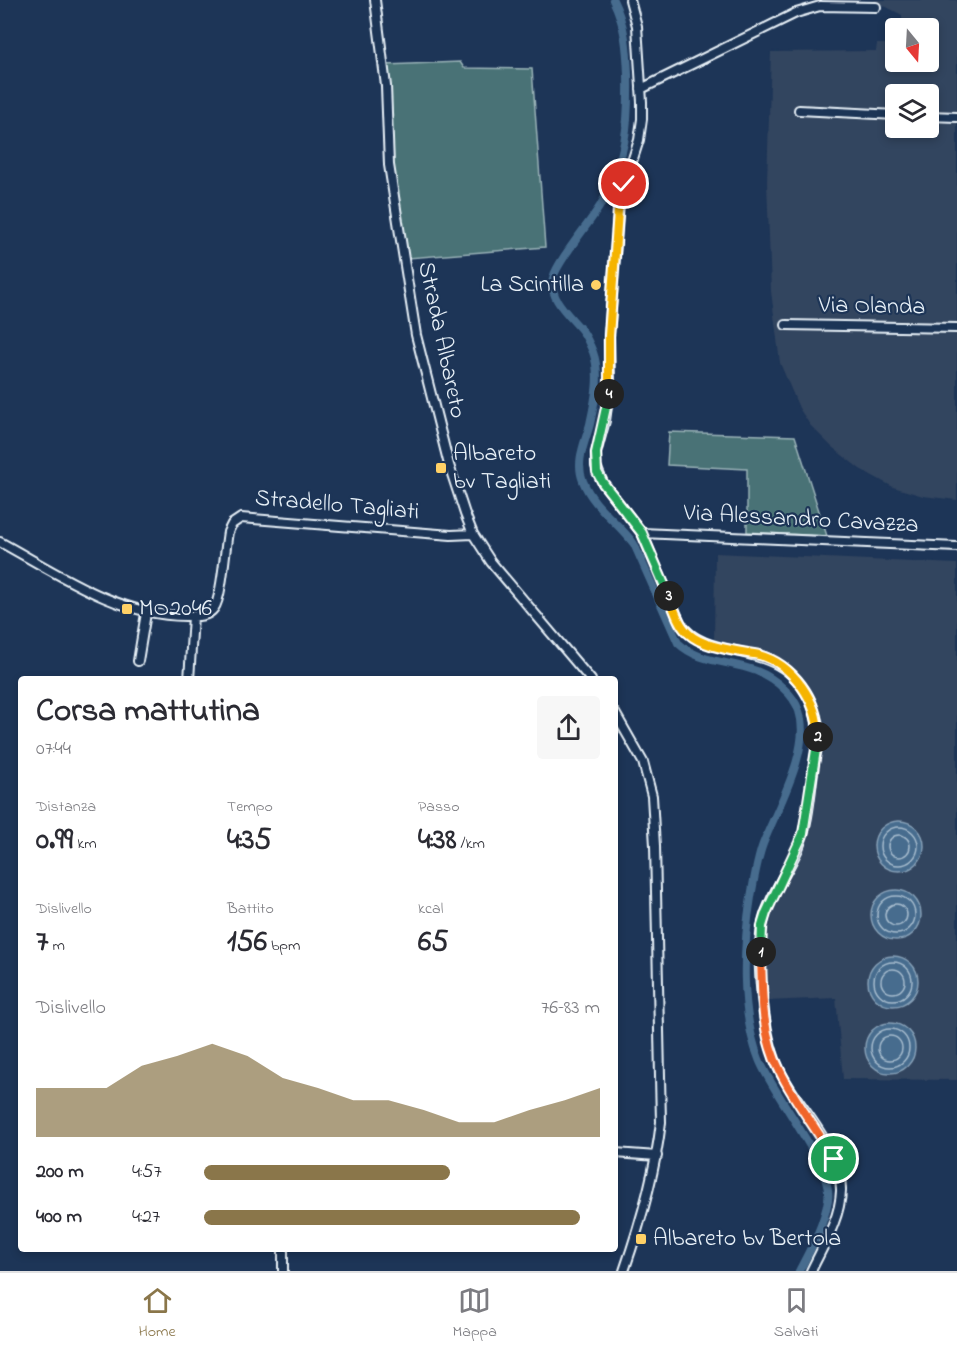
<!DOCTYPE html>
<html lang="it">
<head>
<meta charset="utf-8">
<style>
	:root { --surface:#fff; --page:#f7f7f7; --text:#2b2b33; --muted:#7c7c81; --line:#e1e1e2; --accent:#8a764a }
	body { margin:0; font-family:"Indie Flower",sans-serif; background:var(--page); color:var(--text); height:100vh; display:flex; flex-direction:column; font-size:22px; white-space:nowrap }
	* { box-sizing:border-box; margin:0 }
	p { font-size:20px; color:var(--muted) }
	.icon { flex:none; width:33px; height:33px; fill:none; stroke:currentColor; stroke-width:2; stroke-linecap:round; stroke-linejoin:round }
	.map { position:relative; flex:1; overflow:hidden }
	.sheet { position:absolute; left:18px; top:676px; width:600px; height:576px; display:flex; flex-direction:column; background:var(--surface); border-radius:6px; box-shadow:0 3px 9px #0003 }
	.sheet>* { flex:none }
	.needle { width:39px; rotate:162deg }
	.controls { position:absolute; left:885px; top:18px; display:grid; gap:12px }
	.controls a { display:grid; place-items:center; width:54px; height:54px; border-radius:6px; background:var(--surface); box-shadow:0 3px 9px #0003; font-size:30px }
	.pin { position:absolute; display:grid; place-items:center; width:51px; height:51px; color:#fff; margin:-26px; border:3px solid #fff; border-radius:50%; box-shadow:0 2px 6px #0007 }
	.km { position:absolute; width:30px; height:30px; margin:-15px; border-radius:50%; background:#222; color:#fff; font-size:16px; line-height:30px; text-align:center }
	.round { display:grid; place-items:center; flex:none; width:63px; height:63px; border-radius:6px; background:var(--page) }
	.summary { display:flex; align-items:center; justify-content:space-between; height:102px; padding:0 18px }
	h1 { font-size:33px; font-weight:700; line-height:45px }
	.stats { display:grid; grid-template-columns:repeat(3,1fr); gap:9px; height:102px; padding:6px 18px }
	.stats div { display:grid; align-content:center }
	.stats b { font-size:30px; font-weight:700 }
	.stats small { font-size:16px; font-weight:400 }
	.stats p { font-size:16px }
	.chart { height:168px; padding:12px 18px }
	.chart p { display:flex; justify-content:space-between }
	.chart svg { width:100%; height:108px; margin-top:6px; fill:var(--accent); opacity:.7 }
	ul { padding:0 18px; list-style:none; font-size:20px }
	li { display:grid; grid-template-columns:96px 72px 1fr; align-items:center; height:45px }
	li i { height:15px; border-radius:8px; background:var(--accent) }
	.tabs { display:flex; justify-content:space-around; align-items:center; height:84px; border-top:2px solid var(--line); background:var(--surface); font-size:16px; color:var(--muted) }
	.tabs a { display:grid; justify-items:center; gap:3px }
	.tabs .selected { color:var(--accent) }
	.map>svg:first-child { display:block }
	.built { fill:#32445e; fill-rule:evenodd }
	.green { fill:#4a7276; stroke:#99b2b7; stroke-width:1.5 }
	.water { fill:#466c8e; stroke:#87a1b8; stroke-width:1.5 }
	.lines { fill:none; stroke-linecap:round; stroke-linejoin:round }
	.shore { stroke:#a7bcce; stroke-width:1.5 }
	.canal { stroke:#466c8e; stroke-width:8 }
	.minor-casing { stroke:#e8f1f8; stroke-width:12 }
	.minor { stroke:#1d3557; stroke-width:8 }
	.split-1-casing { stroke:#fff; stroke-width:12 }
	.split-2-casing { stroke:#fff; stroke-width:12 }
	.split-3-casing { stroke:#fff; stroke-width:12 }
	.split-4-casing { stroke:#fff; stroke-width:12 }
	.split-5-casing { stroke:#fff; stroke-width:12 }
	.split-1 { stroke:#f0652b; stroke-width:8 }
	.split-2 { stroke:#22a559; stroke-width:8 }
	.split-3 { stroke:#f5b400; stroke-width:8 }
	.split-4 { stroke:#22a559; stroke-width:8 }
	.split-5 { stroke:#f5b400; stroke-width:8 }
	.poi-dot { fill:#ffd166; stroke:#1d3557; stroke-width:2 }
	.labels { text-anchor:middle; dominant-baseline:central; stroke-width:4.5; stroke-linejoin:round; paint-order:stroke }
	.poi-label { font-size:24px; fill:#e8f1f8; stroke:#1d3557; text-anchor:start }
	.street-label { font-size:24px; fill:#e8f1f8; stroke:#1d3557 }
</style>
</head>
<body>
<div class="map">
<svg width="957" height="1271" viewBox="0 0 957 1271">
	<rect width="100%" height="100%" fill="#1d3557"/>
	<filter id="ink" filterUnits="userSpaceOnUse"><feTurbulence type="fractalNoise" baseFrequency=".0167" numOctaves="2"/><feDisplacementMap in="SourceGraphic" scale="12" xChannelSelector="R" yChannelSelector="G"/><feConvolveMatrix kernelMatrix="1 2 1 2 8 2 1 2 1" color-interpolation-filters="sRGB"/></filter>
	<g filter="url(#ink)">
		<!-- built -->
		<path class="built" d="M 873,0 L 957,0 L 957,500 L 923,496 L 893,487 L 860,469 L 832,447 L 810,425 L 799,408 L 780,363 L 771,291 L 767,182 L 771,52 L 876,51 L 877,44 L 895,44 L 896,62 L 928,62 L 928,28 L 902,28 L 902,15 ZM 896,94 L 928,94 L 928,128 L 896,128 Z
			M 715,553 L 957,564 L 957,1080 L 843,1079 L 836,998 L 766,1001 L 764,965 L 765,930 L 768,915 L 801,848 L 821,730 L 817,704 L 802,682 L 782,662 L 767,653 L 714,643 Z"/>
		<!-- green -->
		<path class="green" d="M 460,62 L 464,68 L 532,69 L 545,247 L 408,258 L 392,161 L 386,65 Z
			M 669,432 L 795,436 L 827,536 L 747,532 L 747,469 L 667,465 Z"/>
		<!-- water -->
		<path class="water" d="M874 846a25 25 0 1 1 50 0a25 25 0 1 1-50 0Z
			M871 915a25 25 0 1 1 50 0a25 25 0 1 1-50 0Z
			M868 981a25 25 0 1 1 50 0a25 25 0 1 1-50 0Z
			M865 1048a25 25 0 1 1 50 0a25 25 0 1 1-50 0Z"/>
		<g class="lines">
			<!-- shore -->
			<path class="shore" d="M880 846a19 19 0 1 1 38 0a19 19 0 1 1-38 0Z
				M888 846a11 11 0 1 1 22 0a11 11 0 1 1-22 0Z
				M877 915a19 19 0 1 1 38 0a19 19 0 1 1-38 0Z
				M885 915a11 11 0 1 1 22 0a11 11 0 1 1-22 0Z
				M874 981a19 19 0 1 1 38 0a19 19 0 1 1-38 0Z
				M881 981a12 12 0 1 1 24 0a12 12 0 1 1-24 0Z
				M871 1048a19 19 0 1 1 38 0a19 19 0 1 1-38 0Z
				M878 1048a12 12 0 1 1 24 0a12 12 0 1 1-24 0Z"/>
			<!-- canal -->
			<path class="canal" d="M 613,0 C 625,24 627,48 628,75 C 629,122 626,164 600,206 C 589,224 558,260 553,278 C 548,300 572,317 583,332 C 587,338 590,345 593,352 C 601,374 595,401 590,424 C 585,443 575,461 583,481 C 593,507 618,522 634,544 L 678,643 C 708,671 750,655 784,689 C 791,695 796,702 799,711 C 812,749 777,808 763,844 C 757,860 754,880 751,897 C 743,946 740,1012 759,1059 C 772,1094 834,1167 828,1200 C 824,1225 811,1248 799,1271"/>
			<defs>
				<path id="minor" d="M 375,0 L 386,86 L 389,165 L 416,335 L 449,465 L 465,514 L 473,534 L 491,562 L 591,680
					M 630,0 L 637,26 L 642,102 L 642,119 L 639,140 L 619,202 L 609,336 L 610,384 L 605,421 L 596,453 L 596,466 L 603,483 L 642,533 L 680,623 C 709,666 781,634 811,702 C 814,710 817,719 818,728 C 819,740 816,753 814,764 C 810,792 809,822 798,849 C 787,873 769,897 763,923 C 755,958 763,1038 780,1071 C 798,1108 842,1148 841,1191 C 840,1219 823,1246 811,1271
					M 641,89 L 796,13 L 820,6 L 876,7
					M 799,110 L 896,115
					M 928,116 L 957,117
					M 786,325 L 957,328
					M 642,533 L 957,547
					M 0,542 C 57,573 118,616 185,616 C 195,616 207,618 214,608 C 222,598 225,548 228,532 L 232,524 L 241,518 L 451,535 L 473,534
					M 138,661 L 146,613
					M 189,680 L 193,616
					M 615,713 L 643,762 L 652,796 L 655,846 L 661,1122 C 655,1174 641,1222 624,1271
					M 615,1153 L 657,1156
					M 283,1271 L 283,1250"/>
			</defs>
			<!-- minor casing -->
			<use href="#minor" class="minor-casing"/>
			<!-- minor -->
			<use href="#minor" class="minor"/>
		</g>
	</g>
	<g class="lines" filter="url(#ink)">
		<defs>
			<path id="split-1" d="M 761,952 C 762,991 761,1035 780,1071 C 795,1102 817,1129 834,1159"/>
			<path id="split-2" d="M 761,952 L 762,926 L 766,913 L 803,834 L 818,737"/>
			<path id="split-3" d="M 669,596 C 674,608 678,624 688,633 C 703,648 739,651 759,655 C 793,664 819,702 818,737"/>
			<path id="split-4" d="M 609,394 L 596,453 L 597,472 L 603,483 L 642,533 L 669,596"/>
			<path id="split-5" d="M 609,394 L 609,336 L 618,211 L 624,184"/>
		</defs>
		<!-- split-1 casing -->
		<use href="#split-1" class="split-1-casing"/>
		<!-- split-2 casing -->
		<use href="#split-2" class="split-2-casing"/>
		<!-- split-3 casing -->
		<use href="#split-3" class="split-3-casing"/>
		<!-- split-4 casing -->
		<use href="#split-4" class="split-4-casing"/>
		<!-- split-5 casing -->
		<use href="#split-5" class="split-5-casing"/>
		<!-- split-1 -->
		<use href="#split-1" class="split-1"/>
		<!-- split-2 -->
		<use href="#split-2" class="split-2"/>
		<!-- split-3 -->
		<use href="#split-3" class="split-3"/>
		<!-- split-4 -->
		<use href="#split-4" class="split-4"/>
		<!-- split-5 -->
		<use href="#split-5" class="split-5"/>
	</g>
	<!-- markers -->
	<g class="poi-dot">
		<circle cx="596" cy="285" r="6"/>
		<rect x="435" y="462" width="12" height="12" rx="3"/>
		<rect x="121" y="603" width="12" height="12" rx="3"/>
		<rect x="635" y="1233" width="12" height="12" rx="3"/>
	</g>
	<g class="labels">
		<!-- poi labels -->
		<g class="poi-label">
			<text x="584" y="285" text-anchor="end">La Scintilla</text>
			<text x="453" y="454">Albareto<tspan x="453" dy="28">bv Tagliati</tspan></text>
			<text x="139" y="609">MO2046</text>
			<text x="653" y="1239">Albareto bv Bertola</text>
		</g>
		<!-- street labels -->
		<g class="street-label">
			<text transform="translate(872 307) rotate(1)">Via Olanda</text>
			<text transform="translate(441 340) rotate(78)">Strada Albareto</text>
			<text transform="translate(337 506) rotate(5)">Stradello Tagliati</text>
			<text transform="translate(801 520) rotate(3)">Via Alessandro Cavazza</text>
		</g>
	</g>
</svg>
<div class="controls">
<a><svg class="needle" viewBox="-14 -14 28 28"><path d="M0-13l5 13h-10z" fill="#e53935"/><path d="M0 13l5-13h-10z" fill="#7c7c81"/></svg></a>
<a><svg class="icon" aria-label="layers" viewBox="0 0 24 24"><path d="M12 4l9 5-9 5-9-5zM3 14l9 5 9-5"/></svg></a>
</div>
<div class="pin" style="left:834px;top:1159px;background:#1e9e55"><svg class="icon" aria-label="arrive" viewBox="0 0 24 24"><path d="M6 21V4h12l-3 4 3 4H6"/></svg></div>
<div class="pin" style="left:624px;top:184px;background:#d93025"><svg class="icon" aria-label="check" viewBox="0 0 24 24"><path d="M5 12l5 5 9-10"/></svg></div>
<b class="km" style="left:761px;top:952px">1</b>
<b class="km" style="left:818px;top:737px">2</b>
<b class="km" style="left:669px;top:596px">3</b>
<b class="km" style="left:609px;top:394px">4</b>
<section class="sheet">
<div class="summary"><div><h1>Corsa mattutina</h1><p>07:44</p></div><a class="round"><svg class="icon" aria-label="share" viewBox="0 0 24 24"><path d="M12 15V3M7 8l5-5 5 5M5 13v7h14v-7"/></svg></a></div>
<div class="stats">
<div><p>Distanza</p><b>0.99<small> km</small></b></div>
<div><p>Tempo</p><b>4:35</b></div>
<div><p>Passo</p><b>4:38<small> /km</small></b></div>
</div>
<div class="stats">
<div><p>Dislivello</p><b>7<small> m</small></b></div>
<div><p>Battito</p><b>156<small> bpm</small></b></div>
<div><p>kcal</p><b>65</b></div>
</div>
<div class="chart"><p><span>Dislivello</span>76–83 m</p>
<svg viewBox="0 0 160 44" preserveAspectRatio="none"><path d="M0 44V24L10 24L20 24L30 15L40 11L50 6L60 11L70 20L80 24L90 29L100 29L110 33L120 38L130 38L140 33L150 29L160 24V44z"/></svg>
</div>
<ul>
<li><b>200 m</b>4:57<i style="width:62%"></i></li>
<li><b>400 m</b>4:27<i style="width:95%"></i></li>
</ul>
</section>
</div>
<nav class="tabs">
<a class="selected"><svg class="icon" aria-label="home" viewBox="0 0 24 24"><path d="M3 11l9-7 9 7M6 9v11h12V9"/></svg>Home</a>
<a><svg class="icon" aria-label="map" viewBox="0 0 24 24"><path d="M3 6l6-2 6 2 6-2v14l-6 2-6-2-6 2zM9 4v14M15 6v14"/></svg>Mappa</a>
<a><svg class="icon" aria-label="saved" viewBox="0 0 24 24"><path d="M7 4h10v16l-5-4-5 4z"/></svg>Salvati</a>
</nav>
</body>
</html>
